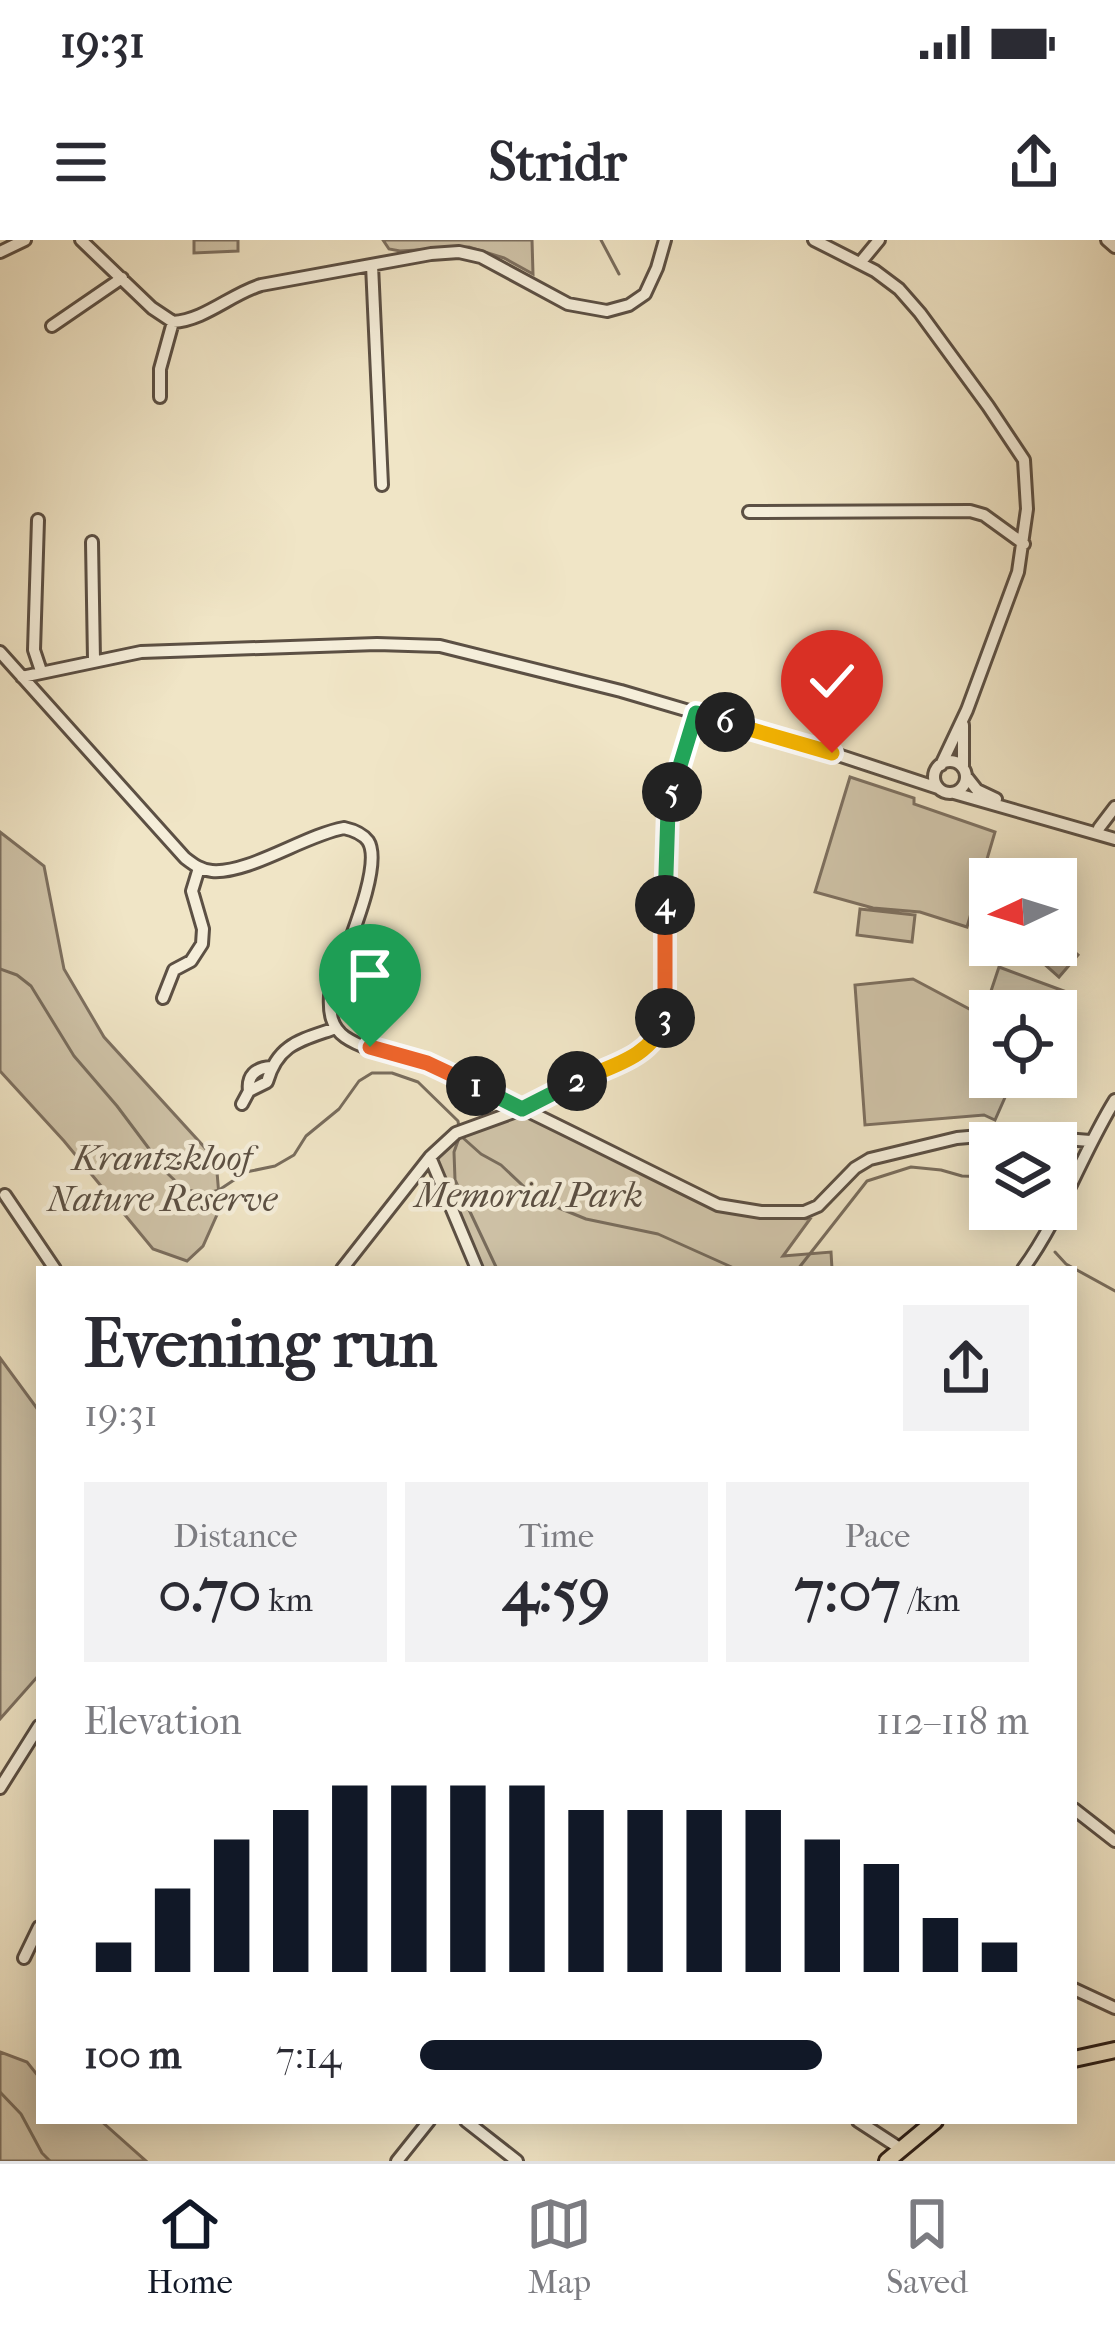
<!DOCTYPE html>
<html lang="en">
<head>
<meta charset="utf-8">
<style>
	:root { --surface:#fff; --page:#f2f2f3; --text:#2b2b33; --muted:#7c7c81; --line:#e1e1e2; --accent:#111827 }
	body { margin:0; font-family:"IM FELL French Canon",serif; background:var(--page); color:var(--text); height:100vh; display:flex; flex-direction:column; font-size:45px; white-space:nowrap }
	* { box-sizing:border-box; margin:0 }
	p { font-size:39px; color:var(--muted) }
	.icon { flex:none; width:66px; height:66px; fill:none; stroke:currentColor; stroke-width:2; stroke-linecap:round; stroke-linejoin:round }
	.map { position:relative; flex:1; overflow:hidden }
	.side { position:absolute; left:36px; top:1026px; width:1041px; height:858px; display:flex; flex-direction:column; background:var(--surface); border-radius:0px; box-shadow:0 6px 30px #0003 }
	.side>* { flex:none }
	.needle { width:78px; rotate:266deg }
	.fabs { position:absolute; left:969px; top:618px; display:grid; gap:24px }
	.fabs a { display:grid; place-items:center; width:108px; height:108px; border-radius:0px; background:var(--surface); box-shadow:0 6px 30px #0003; font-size:60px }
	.pin { position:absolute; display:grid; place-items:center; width:102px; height:102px; color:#fff; margin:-123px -51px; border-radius:50% 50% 50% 0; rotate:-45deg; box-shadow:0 0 12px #0007 }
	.pin .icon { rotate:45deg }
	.km { position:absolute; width:60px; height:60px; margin:-30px; border-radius:50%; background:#222; color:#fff; font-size:33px; line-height:60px; text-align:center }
	.round { display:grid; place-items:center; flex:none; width:126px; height:126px; border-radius:0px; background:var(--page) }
	.headline { display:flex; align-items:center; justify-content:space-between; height:204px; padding:0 48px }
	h1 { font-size:66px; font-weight:700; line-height:90px }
	.metrics { display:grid; grid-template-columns:repeat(3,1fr); gap:18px; height:204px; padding:12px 48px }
	.metrics div { display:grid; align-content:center; border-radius:0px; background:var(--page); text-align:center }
	.metrics b { font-size:60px; font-weight:700 }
	.metrics small { font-size:33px; font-weight:400 }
	.metrics p { font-size:33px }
	.chart { height:336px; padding:24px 48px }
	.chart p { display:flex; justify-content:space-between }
	.chart svg { width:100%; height:216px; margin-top:12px; stroke:var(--accent); stroke-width:6 }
	ul { padding:0 48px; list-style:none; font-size:39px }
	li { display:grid; grid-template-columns:192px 144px 1fr; align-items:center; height:90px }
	li i { height:30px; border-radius:15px; background:var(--accent) }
	.status { display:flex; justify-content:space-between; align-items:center; height:84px; padding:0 60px; background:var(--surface); direction:ltr }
	.status svg { height:33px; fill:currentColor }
	header { display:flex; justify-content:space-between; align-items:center; height:156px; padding:0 48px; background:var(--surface); font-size:54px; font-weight:700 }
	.tab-bar { display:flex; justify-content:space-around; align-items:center; height:168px; border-top:3px solid var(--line); background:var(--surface); font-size:33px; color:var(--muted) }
	.tab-bar a { display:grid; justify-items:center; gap:6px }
	.tab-bar .selected { color:var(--accent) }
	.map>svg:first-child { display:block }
	.green { fill:#cfc3a8; stroke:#7d7060; stroke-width:3 }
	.water { fill:#ada18b; stroke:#796d5d; stroke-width:3 }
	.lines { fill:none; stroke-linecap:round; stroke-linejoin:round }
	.stream { stroke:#796d5d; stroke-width:3 }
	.minor-casing { stroke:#5c5044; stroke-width:16 }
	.major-casing { stroke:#2b1e18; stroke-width:20 }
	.minor { stroke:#f5eeda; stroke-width:10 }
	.major { stroke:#f0e5c6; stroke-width:14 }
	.split-1-casing { stroke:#fff; stroke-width:24 }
	.split-2-casing { stroke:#fff; stroke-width:24 }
	.split-3-casing { stroke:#fff; stroke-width:24 }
	.split-4-casing { stroke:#fff; stroke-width:24 }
	.split-5-casing { stroke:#fff; stroke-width:24 }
	.split-6-casing { stroke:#fff; stroke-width:24 }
	.split-7-casing { stroke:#fff; stroke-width:24 }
	.split-1 { stroke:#f0652b; stroke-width:15 }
	.split-2 { stroke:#22a559; stroke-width:15 }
	.split-3 { stroke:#f5b400; stroke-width:15 }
	.split-4 { stroke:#f0652b; stroke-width:15 }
	.split-5 { stroke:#22a559; stroke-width:15 }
	.split-6 { stroke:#22a559; stroke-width:15 }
	.split-7 { stroke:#f5b400; stroke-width:15 }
	.labels { text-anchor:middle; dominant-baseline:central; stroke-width:9; stroke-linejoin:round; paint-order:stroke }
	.park-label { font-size:36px; font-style:italic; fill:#5c5043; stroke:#f5eeda }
</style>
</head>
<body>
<div class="status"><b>19:31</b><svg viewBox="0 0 49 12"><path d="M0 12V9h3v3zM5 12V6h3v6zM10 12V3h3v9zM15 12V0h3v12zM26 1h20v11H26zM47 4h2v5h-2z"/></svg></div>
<header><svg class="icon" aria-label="menu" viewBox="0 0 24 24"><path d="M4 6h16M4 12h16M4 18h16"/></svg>Stridr<svg class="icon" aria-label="share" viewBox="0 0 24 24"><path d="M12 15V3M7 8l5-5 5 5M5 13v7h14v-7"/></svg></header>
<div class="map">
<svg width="1115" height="1921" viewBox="0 0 1115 1921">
	<rect width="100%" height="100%" fill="#f0e5c6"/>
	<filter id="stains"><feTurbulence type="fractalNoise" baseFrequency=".00167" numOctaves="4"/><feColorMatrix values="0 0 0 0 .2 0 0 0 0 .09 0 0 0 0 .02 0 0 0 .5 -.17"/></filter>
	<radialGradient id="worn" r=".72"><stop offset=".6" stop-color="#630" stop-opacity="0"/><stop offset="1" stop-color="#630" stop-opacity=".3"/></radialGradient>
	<!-- green -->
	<path class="green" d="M 194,0 L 238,0 L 238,11 L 194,13 Z
		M 383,0 L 532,0 L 533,34 L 504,18 L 469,7 L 400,11 L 389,9 Z
		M 850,537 L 914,558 L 914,564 L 995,592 L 967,687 L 920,672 L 873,668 L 815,652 Z
		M 0,592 L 44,626 L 64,729 L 104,797 L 216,920 L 220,968 L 203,1006 L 187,1021 L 153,1009 L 64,901 L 0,831 Z
		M 860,669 L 915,675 L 912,702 L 857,695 Z
		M 999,727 L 1072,754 L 1061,787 L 1056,785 L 1056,771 L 1010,771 L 987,763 Z
		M 913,739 L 990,780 L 990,837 L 1014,837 L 995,880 L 984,875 L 865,885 L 855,745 Z
		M 522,872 L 730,973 L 810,979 L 783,1016 L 831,1012 L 832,1029 L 478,1029 L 438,925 L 439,906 Z
		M 0,1118 L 39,1171 L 39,1435 L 0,1479 Z
		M 0,1812 L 27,1822 L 39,1837 L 39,1881 L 101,1881 L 146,1921 L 0,1921 Z"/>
	<!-- water -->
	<path class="water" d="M 1060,699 L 1078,715 L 1059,737 L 1041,721 Z"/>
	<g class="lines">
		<!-- stream -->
		<path class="stream" d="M 601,0 L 619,34
			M 0,729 L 17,735 L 31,746 L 74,816 L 117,866 L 168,934 L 184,949 L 205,954 L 219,950 L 246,932 L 275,926 L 294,915 L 306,896 L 339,869 L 359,841 L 372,833 L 392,833 L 418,842 L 458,881 L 459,888
			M 462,897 L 481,914 L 501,925 L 537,959 L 586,979 L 658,994 L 736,1029
			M 459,898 L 454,912 L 455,940 L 497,1029
			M 1036,969 L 1041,982
			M 1055,1012 L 1066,1024 L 1115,1051
			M 798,1029 L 867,941 L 911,927 L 941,930 L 962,936 L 990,937
			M 0,1852 L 21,1874 L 42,1913 L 50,1921"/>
		<defs>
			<path id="minor" d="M 81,0 L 152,68 L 173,82 C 205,80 231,54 261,45 L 431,14 L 459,12 L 481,17 L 568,64 L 607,71 L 629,65 L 645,54 L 657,28 L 665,0
				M 814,0 L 875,31 L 899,49 L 920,73 L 988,166 L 1024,220 L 1027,269 L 1018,332 L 967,470 L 941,525
				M 1107,0 L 1115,7
				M 0,12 L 25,0
				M 860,23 L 879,0
				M 372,25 L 382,245
				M 52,86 L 122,38
				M 160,157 L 160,129 L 173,82
				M 749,272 L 970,271 L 984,275 L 1024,304
				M 38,280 L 34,410 L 41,431
				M 92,302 L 94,420
				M 0,412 L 185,618 C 194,625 201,630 212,631 C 249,634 305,595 344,588 C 353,590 362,593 368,601 C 385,627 339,724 330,756 C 329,772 331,787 345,797 C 371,815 413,816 442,830 C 535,873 626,920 718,965 L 761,972 L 804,972 L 818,966 L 855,928 L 870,919 L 957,898 L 1003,894 L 1090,901
				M 22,437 L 141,412 L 377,404 L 440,406 L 621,451 L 832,513 L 938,548
				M934 537a16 16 0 1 1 32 0a16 16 0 1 1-32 0Z
				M 963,526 L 963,485
				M 966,536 L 977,550 L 996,559
				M 954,553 L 1115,599
				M 1099,588 L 1115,567
				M 163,758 L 174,730 L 191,721 L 202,704 L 203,689 L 192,651 L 199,628
				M 249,851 C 247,836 255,828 271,827
				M 242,864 L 249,851 L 267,842 C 278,803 302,800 336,788
				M 430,917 L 477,1029
				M 5,955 L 55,1029
				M 342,1029 L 430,917 L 456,893 L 522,869 L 646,810 L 655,800 L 666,775 L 668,570 L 696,473
				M 1023,1029 C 1061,977 1081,915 1115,860
				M 0,1548 L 39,1486
				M 1074,1569 L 1115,1601
				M 24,1718 L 39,1687
				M 1074,1749 L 1115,1768
				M 466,1881 L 517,1921
				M 858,1881 L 901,1909
				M 397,1921 L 429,1881"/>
			<path id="major" d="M 1074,1819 L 1115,1810
				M 887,1921 L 935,1881"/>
		</defs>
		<!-- minor casing -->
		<use href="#minor" class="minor-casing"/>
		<!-- major casing -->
		<use href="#major" class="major-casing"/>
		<!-- minor -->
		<use href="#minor" class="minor"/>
		<!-- major -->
		<use href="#major" class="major"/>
	</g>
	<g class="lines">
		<defs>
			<path id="split-1" d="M 370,807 L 427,823 L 476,846"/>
			<path id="split-2" d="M 476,846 L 522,869 L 577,841"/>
			<path id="split-3" d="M 577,841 C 613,825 651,818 665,778"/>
			<path id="split-4" d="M 665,778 L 665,665"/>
			<path id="split-5" d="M 665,665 L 668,570 L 672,552"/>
			<path id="split-6" d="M 672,552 L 696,473 L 725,482"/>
			<path id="split-7" d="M 725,482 L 832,513"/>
		</defs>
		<!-- split-1 casing -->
		<use href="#split-1" class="split-1-casing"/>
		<!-- split-2 casing -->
		<use href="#split-2" class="split-2-casing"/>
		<!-- split-3 casing -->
		<use href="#split-3" class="split-3-casing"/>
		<!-- split-4 casing -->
		<use href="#split-4" class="split-4-casing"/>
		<!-- split-5 casing -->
		<use href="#split-5" class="split-5-casing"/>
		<!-- split-6 casing -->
		<use href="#split-6" class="split-6-casing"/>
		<!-- split-7 casing -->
		<use href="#split-7" class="split-7-casing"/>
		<!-- split-1 -->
		<use href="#split-1" class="split-1"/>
		<!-- split-2 -->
		<use href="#split-2" class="split-2"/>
		<!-- split-3 -->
		<use href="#split-3" class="split-3"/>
		<!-- split-4 -->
		<use href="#split-4" class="split-4"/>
		<!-- split-5 -->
		<use href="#split-5" class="split-5"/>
		<!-- split-6 -->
		<use href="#split-6" class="split-6"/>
		<!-- split-7 -->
		<use href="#split-7" class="split-7"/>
	</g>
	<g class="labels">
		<!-- park labels -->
		<g class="park-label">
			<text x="162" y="918">Krantzkloof<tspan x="162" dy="41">Nature Reserve</tspan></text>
			<text x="529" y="955">Memorial Park</text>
		</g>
	</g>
	<rect width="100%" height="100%" filter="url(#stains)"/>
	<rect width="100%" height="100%" fill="url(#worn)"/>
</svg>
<div class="fabs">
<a><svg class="needle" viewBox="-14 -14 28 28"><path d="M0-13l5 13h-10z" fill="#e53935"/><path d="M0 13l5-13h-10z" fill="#7c7c81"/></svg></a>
<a><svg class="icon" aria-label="locate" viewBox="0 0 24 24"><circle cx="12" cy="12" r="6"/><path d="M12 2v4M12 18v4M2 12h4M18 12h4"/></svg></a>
<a><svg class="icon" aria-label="layers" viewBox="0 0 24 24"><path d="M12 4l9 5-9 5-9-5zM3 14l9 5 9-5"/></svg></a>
</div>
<div class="pin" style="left:370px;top:807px;background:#1e9e55"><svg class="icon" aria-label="arrive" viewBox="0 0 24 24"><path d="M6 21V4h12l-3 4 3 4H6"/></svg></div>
<div class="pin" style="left:832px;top:513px;background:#d93025"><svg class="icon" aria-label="check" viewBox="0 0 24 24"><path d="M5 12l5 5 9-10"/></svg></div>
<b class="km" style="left:476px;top:846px">1</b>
<b class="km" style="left:577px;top:841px">2</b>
<b class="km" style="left:665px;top:778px">3</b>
<b class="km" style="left:665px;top:665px">4</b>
<b class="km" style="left:672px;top:552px">5</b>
<b class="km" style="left:725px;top:482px">6</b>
<section class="side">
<div class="headline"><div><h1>Evening run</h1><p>19:31</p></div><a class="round"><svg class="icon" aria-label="share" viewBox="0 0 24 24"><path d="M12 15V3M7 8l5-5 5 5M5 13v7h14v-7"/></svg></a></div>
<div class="metrics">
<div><p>Distance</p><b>0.70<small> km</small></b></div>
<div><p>Time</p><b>4:59</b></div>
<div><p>Pace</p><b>7:07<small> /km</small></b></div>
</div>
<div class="chart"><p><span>Elevation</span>112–118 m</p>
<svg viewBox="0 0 160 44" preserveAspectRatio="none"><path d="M5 44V38M15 44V27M25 44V17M35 44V11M45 44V6M55 44V6M65 44V6M75 44V6M85 44V11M95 44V11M105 44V11M115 44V11M125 44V17M135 44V22M145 44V33M155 44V38"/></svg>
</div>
<ul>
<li><b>100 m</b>7:14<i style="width:66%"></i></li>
</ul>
</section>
</div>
<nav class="tab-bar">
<a class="selected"><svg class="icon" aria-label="home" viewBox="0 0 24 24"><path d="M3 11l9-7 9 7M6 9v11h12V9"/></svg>Home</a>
<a><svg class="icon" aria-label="map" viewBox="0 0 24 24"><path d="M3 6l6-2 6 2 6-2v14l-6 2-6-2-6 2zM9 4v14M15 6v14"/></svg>Map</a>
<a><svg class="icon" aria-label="saved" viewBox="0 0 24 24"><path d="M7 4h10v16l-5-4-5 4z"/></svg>Saved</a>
</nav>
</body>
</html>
